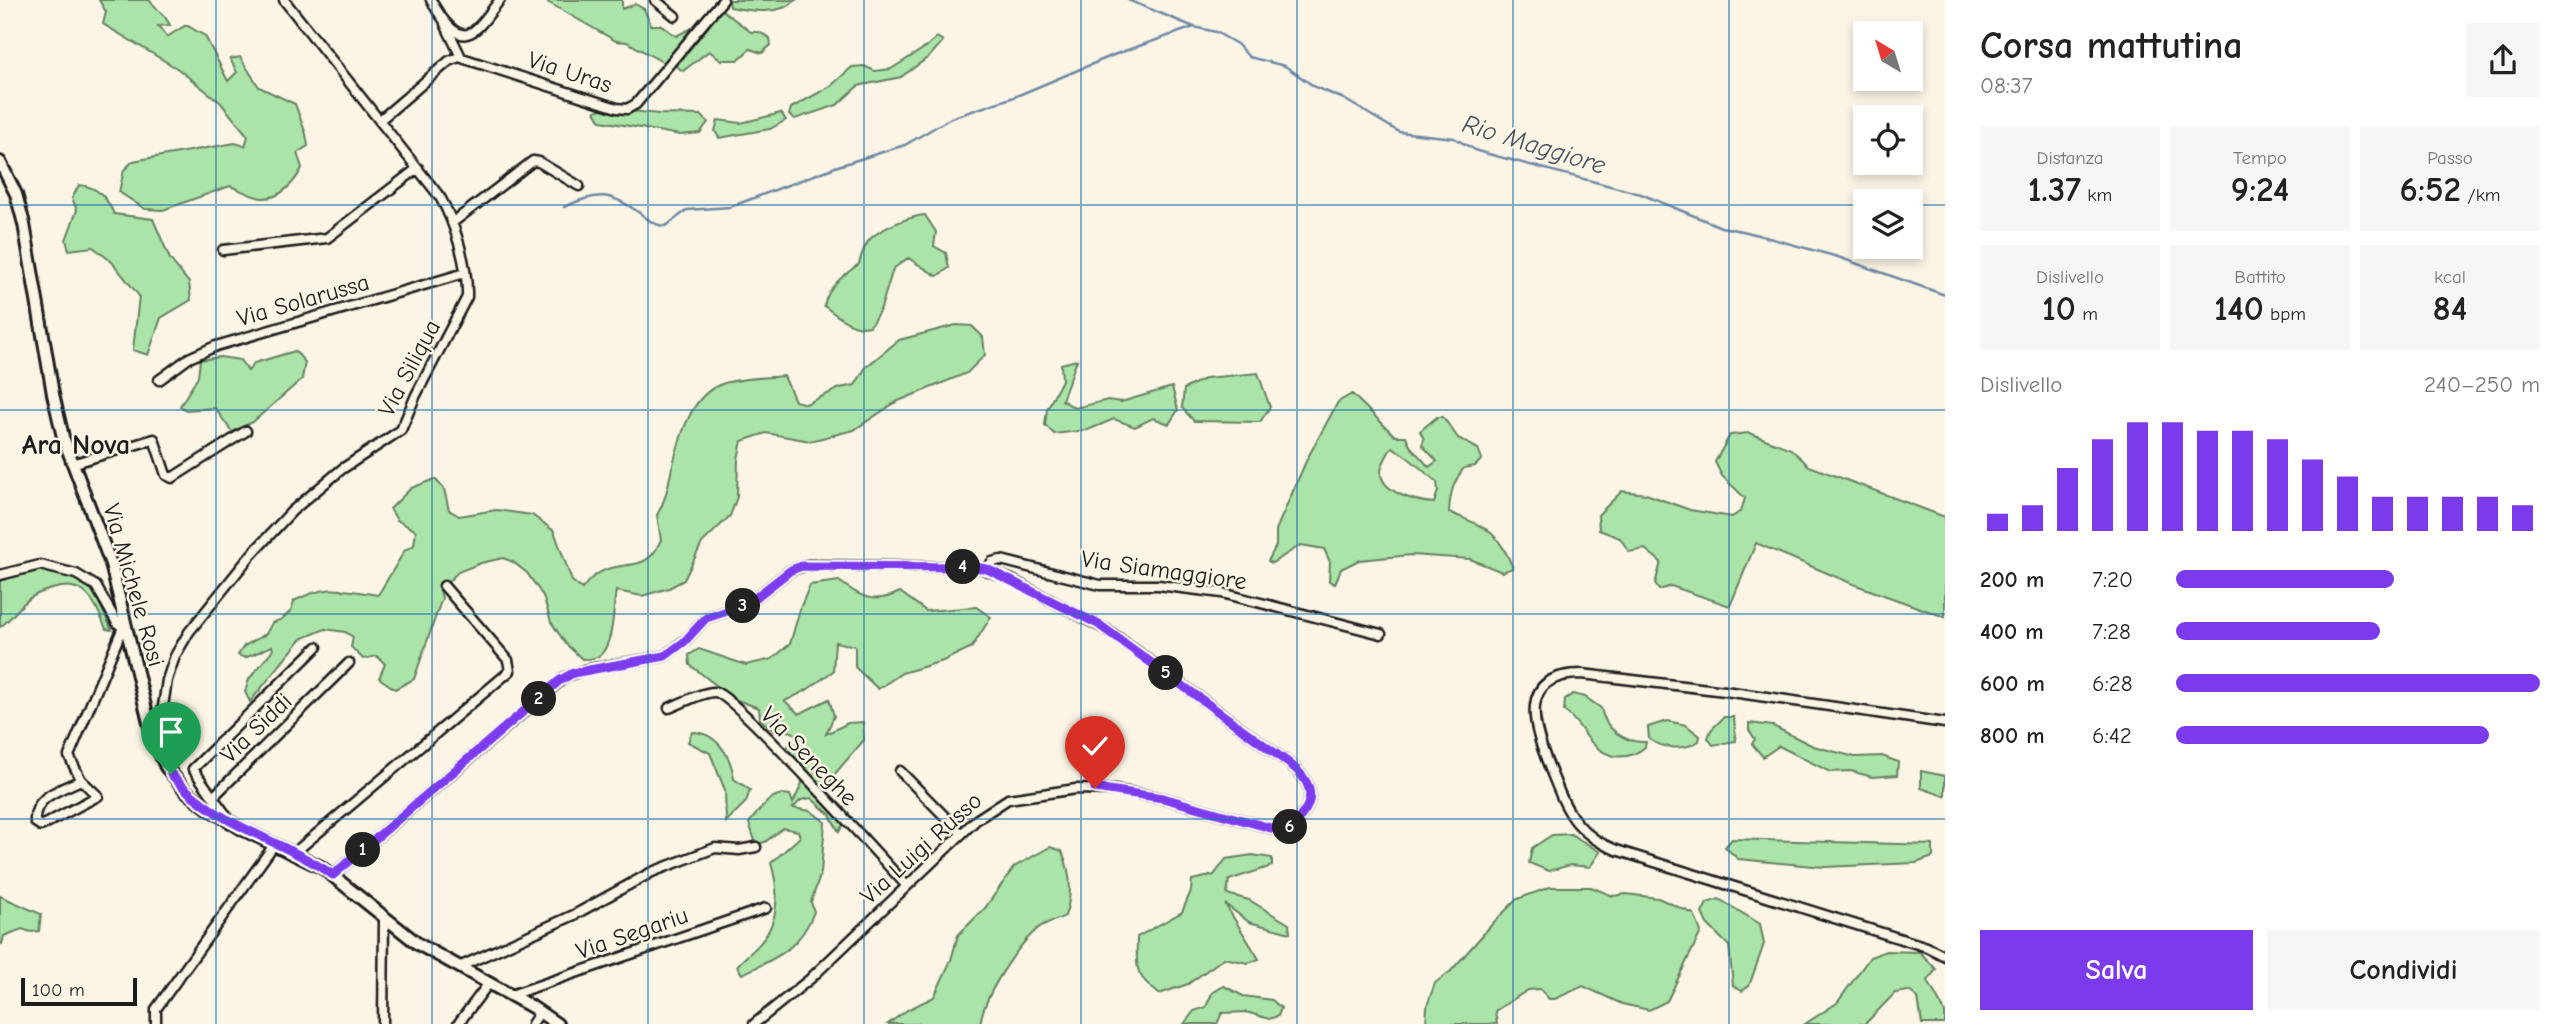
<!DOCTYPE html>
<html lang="it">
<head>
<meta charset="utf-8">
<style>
	:root { --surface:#fff; --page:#f6f6f6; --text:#222; --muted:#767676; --accent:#7c3aed }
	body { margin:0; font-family:"Comic Neue",sans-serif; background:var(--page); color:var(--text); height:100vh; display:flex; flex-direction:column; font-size:26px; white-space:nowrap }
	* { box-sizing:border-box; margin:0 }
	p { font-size:23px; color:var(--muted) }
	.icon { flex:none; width:38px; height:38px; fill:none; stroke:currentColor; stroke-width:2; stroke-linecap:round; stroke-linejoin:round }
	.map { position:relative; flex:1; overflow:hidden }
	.details { display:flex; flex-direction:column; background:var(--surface); width:630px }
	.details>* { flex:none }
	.needle { width:46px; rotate:322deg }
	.controls { position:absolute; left:1853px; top:21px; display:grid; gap:14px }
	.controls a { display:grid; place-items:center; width:70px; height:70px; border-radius:0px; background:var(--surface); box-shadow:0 4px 10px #0003; font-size:35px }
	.scale { position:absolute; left:21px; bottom:18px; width:116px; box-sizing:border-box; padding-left:7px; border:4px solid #1c1c1c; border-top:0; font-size:19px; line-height:24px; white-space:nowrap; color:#1c1c1c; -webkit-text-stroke:5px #fcf5e5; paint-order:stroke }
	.pin { position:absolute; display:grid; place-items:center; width:60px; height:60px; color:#fff; margin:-72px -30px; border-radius:50% 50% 50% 0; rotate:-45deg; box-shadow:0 0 7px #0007 }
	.pin .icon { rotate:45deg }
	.km { position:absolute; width:35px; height:35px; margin:-18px; border-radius:50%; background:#222; color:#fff; font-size:19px; line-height:35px; text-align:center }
	.round { display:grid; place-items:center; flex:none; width:74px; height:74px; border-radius:0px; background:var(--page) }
	.summary { display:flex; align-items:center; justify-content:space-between; height:119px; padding:0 35px }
	h1 { font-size:38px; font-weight:600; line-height:52px }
	.metrics { display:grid; grid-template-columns:repeat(3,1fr); gap:10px; height:119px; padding:7px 35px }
	.metrics div { display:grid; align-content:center; border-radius:0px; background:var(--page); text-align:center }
	.metrics b { font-size:35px; font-weight:600 }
	.metrics small { font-size:19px; font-weight:400 }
	.metrics p { font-size:19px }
	.chart { height:196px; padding:14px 35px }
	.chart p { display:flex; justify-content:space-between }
	.chart svg { width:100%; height:126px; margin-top:7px; stroke:var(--accent); stroke-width:6 }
	.cta { display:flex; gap:14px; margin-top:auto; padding:14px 35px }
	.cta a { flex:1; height:80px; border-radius:0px; background:var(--accent); color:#fff; font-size:28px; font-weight:600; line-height:80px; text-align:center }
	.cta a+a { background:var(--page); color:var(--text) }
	ul { padding:0 35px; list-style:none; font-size:23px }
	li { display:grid; grid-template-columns:112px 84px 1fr; align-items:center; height:52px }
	li i { height:18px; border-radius:9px; background:var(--accent) }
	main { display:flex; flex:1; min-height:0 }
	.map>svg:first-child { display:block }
	.green { fill:#abe4a8; stroke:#648062; stroke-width:2; fill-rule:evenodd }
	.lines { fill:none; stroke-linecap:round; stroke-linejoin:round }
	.stream { stroke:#6d88a4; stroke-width:2.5 }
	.street-casing { stroke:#1c1c1c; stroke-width:13 }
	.secondary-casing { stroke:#1c1c1c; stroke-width:16 }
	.street { stroke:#fcf5e5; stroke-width:8 }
	.secondary { stroke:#fcf5e5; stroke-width:10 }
	.route-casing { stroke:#fff; stroke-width:14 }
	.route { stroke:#7c3aed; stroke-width:9 }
	.grid { fill:none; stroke:#1f6fb2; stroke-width:2; stroke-opacity:0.55 }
	.labels { text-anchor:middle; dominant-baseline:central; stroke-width:5; stroke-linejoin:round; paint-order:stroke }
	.street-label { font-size:24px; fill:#1c1c1c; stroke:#fcf5e5 }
	.water-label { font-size:26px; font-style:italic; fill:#445260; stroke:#fcf5e5 }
	.quarter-label { font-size:28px; font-weight:bold; fill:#1c1c1c; stroke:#fcf5e5 }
</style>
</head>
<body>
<main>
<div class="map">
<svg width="1945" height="1024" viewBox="0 0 1945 1024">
	<rect width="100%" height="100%" fill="#fcf5e5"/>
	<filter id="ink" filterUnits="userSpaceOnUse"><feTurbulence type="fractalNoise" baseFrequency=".0143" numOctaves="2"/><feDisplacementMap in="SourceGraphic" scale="14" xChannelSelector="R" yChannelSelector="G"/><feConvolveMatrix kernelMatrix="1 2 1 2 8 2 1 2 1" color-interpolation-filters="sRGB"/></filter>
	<g filter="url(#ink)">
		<!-- green -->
		<path class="green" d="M 99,0 L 149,0 L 165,17 L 170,25 L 158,26 L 167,37 L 186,25 L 205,36 L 228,81 L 237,72 L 230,59 L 240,57 L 259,87 L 295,104 L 306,134 L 308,146 L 297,153 L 302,168 C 295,182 281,199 262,198 C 252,197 239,189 230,186 L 163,210 L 145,209 L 119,192 L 124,170 L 133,161 L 235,143 L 245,146 L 248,136 L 220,102 L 178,69 L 103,24 L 106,12 Z
			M 544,0 L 622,0 L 622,9 L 635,4 L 644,9 L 651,25 L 661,25 L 676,36 L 690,29 L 686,39 L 664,63 L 627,42 L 616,41 Z
			M 729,0 L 796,0 C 780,16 750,11 730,7 Z
			M 722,10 L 751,32 L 759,32 L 770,38 L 771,45 L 762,53 L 750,49 L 738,60 L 721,60 L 709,51 L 683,71 L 676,66 Z
			M 937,37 L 943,41 L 930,56 L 901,77 L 858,86 L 837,105 L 795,119 L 789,115 L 791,108 L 831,86 L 852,67 L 864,66 L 875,71 L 891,69 L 926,47 Z
			M 605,108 L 659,114 L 701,115 L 708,122 L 700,133 L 680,135 L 601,121 L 595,111 Z
			M 781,113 L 786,120 L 770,129 L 719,138 L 715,131 L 718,120 L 741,123 Z
			M 79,185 C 98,187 106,196 114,214 L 153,219 L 170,259 L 189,283 L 191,300 L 161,318 L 148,355 L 133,350 L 139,296 L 112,262 L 93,247 L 69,250 L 66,240 L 77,210 L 72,198 Z
			M 925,215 L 936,232 L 934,246 L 946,253 L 949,268 L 937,276 L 908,258 L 893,269 L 881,308 L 870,326 C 852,330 838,316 824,306 C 828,286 844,275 859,264 C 861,256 865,244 871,238 C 882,228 910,216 925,215 Z
			M 956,325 L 972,326 L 983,337 L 985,355 L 967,373 L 896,402 L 854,430 L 810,441 L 766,433 L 742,441 L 738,459 L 737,497 L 730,516 L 702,543 L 684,580 L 669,588 L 642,596 L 616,591 C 613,608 614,637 603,652 C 598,659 590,659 582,659 L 566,644 L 551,622 L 543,596 L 527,573 L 513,562 L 503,558 L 481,563 L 458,572 L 440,590 L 442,598 L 414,679 L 395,689 L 379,678 L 385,664 L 377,656 L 363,659 L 351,647 L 353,637 L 345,632 L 325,629 L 301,639 L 250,702 L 245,692 L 249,679 L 273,650 L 272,646 L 245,658 L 238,655 L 244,646 L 266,634 L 272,623 L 282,619 L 291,611 L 294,601 C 330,583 341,590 378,595 L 405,550 L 414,545 L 416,531 L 397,520 L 390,509 L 411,488 L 435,479 L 444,489 L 449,510 L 459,516 L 496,510 L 532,515 L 554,531 L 572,581 L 582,589 C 606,555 634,574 652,555 C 656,551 658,545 661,540 L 657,515 C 666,500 668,485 672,468 C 680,439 689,398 719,385 C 735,378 765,378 784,376 L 795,401 L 806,404 L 840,388 L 855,385 L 866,367 L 899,340 Z
			M 295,351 L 305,362 L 302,379 L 253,422 L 232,432 L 215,408 L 186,410 L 180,406 L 198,377 L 200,360 L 220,357 L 240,360 L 248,371 L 254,363 Z
			M 1077,360 L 1062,400 L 1075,408 L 1108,400 L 1121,402 L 1172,387 L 1178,410 L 1169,424 L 1153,418 L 1135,427 L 1114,419 L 1088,430 L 1054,434 L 1045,425 L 1047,409 L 1062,380 L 1061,364 Z
			M 1258,373 L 1270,407 L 1260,422 L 1194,421 L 1182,408 L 1184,389 L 1206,378 Z
			M 1352,394 L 1395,436 L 1406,436 L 1410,446 L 1429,467 L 1437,461 L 1422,445 L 1424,439 L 1420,431 L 1437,417 L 1443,417 L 1458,438 L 1478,449 L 1482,459 L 1475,466 L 1464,468 C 1453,482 1450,494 1449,512 C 1485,528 1497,528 1513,568 L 1502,572 L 1470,559 L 1411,555 L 1359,560 L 1341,569 L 1335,584 L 1329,581 L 1330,562 L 1324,549 L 1301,545 L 1272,563 L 1268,561 L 1276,546 L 1276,530 L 1307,459 L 1338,402 ZM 1392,447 C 1408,456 1422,470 1437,482 L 1438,491 L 1434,503 C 1418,502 1381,493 1381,472 C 1381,464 1388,454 1392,447 Z
			M 1749,433 L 1791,449 L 1809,466 L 1945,517 L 1945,617 L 1853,584 L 1756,543 L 1730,606 L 1671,586 L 1659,590 L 1655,584 L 1661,562 L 1645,549 L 1629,552 L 1620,538 L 1599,530 L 1598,515 L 1622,491 L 1646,494 L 1690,510 L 1732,517 L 1741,511 L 1745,498 L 1722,476 L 1715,462 L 1730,435 Z
			M 44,566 L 84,580 L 92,588 L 112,630 L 106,629 C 95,603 86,578 52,589 C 41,592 32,595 23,604 C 15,612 10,620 0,627 L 0,578 Z
			M 839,581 C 860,597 874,605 900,592 L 926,611 L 976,607 L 991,617 L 972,647 L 943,661 L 902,673 L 878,689 L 855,667 L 855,646 L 835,642 L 833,671 L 807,690 L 785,701 L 799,714 L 829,699 L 834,716 L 826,734 L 848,723 L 863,722 L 864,740 L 833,776 L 827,791 L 849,813 L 839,832 L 830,815 L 811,798 L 801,800 L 793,808 L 811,811 L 825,822 L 821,873 L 811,902 L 814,912 C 799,950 776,958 742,974 L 737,966 C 744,957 754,951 761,942 C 780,919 779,890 771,863 L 800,837 L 798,831 L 783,828 L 765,842 L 756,844 L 749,823 C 760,810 771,790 790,795 L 793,803 L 801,786 L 804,772 L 786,749 L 797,735 L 790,731 L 775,732 L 760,719 L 759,708 L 734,699 L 690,665 L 689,655 L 699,649 L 746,665 L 772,659 L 790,644 L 801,606 L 810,585 Z
			M 1573,694 L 1585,697 L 1601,708 C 1605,729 1624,743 1646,742 L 1645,747 C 1630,760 1610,760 1594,745 C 1582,734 1579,721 1564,711 L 1565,699 Z
			M 1724,717 L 1734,717 L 1736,741 L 1713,745 L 1708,738 L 1711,730 Z
			M 1667,721 L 1686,725 L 1700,736 L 1699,741 C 1685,751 1663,749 1649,739 L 1648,727 Z
			M 1749,723 L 1773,726 L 1813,746 L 1855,757 L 1882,756 L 1898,762 L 1897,775 L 1872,777 L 1851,771 L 1830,772 L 1779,746 L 1763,757 L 1752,744 L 1755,739 L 1749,730 Z
			M 692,732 C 716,732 731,755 734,779 L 750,790 L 746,802 L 726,822 L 725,790 L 710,753 L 688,742 Z
			M 1921,771 L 1945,776 L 1945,796 L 1921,788 Z
			M 1571,834 L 1600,852 L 1590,867 L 1570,865 L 1549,871 L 1529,863 L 1532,848 L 1552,835 Z
			M 1732,839 L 1933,845 L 1933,857 L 1916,863 L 1824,867 L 1738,859 L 1725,847 Z
			M 1050,847 L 1062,851 C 1071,873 1073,894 1065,916 C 1056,921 1044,922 1036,930 C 1015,949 984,996 980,1024 L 888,1024 L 907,1010 L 934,997 L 951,960 L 958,935 L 985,908 L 1014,867 Z
			M 1252,855 L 1272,858 L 1272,866 L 1229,880 L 1227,894 L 1249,900 L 1289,924 L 1290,933 L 1249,922 L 1225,904 L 1259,959 L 1248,963 L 1224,958 L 1188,984 L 1159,994 C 1133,973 1137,969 1137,937 L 1182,912 L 1191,891 L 1192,880 L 1214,875 L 1226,859 Z
			M 1550,887 L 1591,887 L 1613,896 L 1626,894 L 1658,898 L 1694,914 L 1701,932 L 1667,1001 L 1649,1010 L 1622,1004 L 1583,986 L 1555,999 L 1549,999 L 1540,989 L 1528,990 L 1495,1011 L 1497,1024 L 1426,1024 L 1427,1006 L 1435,983 L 1451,971 L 1494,922 L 1517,899 Z
			M 0,896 L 41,914 L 39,931 L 31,932 L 22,929 L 4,936 L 2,944 L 0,943 Z
			M 1719,899 L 1760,924 L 1764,944 L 1749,986 L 1742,991 L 1733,986 L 1729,946 L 1707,924 L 1702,913 L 1707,903 Z
			M 1886,951 L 1920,952 L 1936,969 L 1928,981 L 1945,1012 L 1945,1024 L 1922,1024 L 1918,998 L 1909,991 L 1895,993 L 1865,1024 L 1805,1024 L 1837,1003 L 1870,957 Z
			M 1224,986 L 1243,996 L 1272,1000 L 1281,1008 L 1278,1016 L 1269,1019 L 1246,1012 L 1222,1013 L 1217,1024 L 1184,1024 L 1194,1011 L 1206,1007 L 1212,993 Z"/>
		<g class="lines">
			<!-- stream -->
			<path class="stream" d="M 1128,0 L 1194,27 L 1216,32 L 1237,44 L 1249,57 L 1285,66 L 1315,87 L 1344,99 L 1399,132 L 1454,138 L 1477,151 L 1641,194 L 1721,227 L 1747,232 L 1838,257 L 1945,295
				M 564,207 C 598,191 611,192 641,214 C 649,220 655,226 666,226 L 687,210 L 730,207 L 838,166 L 905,145 L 951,118 L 1014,97 L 1116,54 L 1194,27"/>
			<defs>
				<path id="street" d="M 431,0 C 437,11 454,41 470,33 C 481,28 492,9 500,0
					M 655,0 L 675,16
					M 445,24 L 461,57
					M 380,120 L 449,61 L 459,57 L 617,108 L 627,109 L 636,104 L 723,0
					M 452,223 L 533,161 L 539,162 L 579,186
					M 223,250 L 327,238 L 418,168
					M 159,380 L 189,358 L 216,346 L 465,273
					M 72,464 L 154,439 L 166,475 L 172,478 L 246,431
					M 987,569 L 992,562 L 1001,560 L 1100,585 L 1158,585 L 1222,593 L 1381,634
					M 0,575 L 40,565 L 76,574 L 96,586 L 117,623 L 125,628
					M 669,708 C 680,704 704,691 715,692 C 735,695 882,859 906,885
					M 1945,723 L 1725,691 L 1582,674 C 1515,674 1534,729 1550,769 C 1558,788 1564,807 1577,823 C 1588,836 1600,844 1616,850 L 1927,947 L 1945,956
					M 162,754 L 162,713 L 167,680 L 175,656 L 189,632 L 251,555 L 292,511 L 342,469 L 401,430 L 416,395 L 467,297 C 468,266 455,223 440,197 L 284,0
					M 900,771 L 961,833
					M 81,780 C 61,790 33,796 35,822 L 41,826 L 98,796 L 81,780 L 69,756 L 123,627
					M 213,797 L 193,769 L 317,647
					M 229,819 L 213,797 L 349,663
					M 294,853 L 510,671 L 508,660 L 444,586
					M 333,875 L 565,677 L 584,670 L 665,656 L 687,639 L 706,618 L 746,605 L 791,570 L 808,565 L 977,567 L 1010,579 L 1109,631 L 1290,764 C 1308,778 1318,796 1301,816 C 1295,824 1288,829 1278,830 L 1163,798 L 1115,790 L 1076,789 L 1008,799 L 976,820 L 810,979 L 754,1024
					M 459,967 L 574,915 L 652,872 L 715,848 L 739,850 L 756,847
					M 511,995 L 766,908
					M 156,1024 L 156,1009 L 274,845
					M 383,1024 L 384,918
					M 458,1024 L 489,983
					M 532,1024 L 540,1012"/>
				<path id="secondary" d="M 0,162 L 16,194 L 24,224 L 53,394 L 63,437 L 111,564 L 152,735 L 166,767 L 186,791 L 209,809 L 242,829 L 323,868 L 418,944 L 532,1007 L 557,1024"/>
			</defs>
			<!-- street casing -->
			<use href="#street" class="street-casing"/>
			<!-- secondary casing -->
			<use href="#secondary" class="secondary-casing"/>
			<!-- street -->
			<use href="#street" class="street"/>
			<!-- secondary -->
			<use href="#secondary" class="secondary"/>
		</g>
	</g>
	<g class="lines" filter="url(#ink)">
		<defs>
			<path id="route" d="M 171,774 C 217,828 278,837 333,875 L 559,681 L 573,673 L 665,656 L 684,642 L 706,618 L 746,605 L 791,570 L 802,566 L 974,567 L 987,569 L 1098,624 L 1290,764 C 1308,778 1318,796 1301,816 C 1295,824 1288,829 1278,830 L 1163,798 L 1095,788"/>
		</defs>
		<!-- route casing -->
		<use href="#route" class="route-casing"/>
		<!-- route -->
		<use href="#route" class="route"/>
	</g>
	<!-- grid -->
	<path class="grid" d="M 216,0 L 216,1024M 432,0 L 432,1024M 648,0 L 648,1024M 864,0 L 864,1024M 1081,0 L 1081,1024M 1297,0 L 1297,1024M 1513,0 L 1513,1024M 1729,0 L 1729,1024M 0,205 L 1866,205M 1911,205 L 1945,205M 0,410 L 1945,410M 0,614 L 1945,614M 0,819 L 1945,819"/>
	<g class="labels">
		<!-- street labels -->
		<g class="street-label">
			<text transform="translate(570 72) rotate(18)">Via Uras</text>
			<text transform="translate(303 300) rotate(-16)">Via Solarussa</text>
			<text transform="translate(409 368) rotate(-62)">Via Siliqua</text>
			<text transform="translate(1164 570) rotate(8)">Via Siamaggiore</text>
			<text transform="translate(134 585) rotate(74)">Via Michele Rosi</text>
			<text transform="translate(256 728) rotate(-44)">Via Siddi</text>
			<text transform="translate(809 756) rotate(46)">Via Seneghe</text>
			<text transform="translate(921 848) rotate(-42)">Via Luigi Russo</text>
			<text transform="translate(632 933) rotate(-19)">Via Segariu</text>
		</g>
		<!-- water labels -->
		<g class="water-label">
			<text transform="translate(1534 145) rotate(17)">Rio Maggiore</text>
		</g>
		<!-- quarter labels -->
		<g class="quarter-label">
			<text x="76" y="445">Ara Nova</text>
		</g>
	</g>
</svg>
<div class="controls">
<a><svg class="needle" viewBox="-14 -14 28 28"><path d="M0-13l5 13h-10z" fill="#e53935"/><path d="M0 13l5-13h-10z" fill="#767676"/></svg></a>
<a><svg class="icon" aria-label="locate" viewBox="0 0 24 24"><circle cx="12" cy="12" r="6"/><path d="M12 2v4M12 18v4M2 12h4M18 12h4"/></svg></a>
<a><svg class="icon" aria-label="layers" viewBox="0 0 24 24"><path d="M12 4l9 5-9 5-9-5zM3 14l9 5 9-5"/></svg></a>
</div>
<div class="scale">100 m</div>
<div class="pin" style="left:171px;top:774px;background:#1e9e55"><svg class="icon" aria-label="arrive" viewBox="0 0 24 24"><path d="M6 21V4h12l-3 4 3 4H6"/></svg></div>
<div class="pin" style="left:1095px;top:788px;background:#d93025"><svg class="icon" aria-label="check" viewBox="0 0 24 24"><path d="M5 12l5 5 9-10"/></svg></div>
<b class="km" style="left:363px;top:850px">1</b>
<b class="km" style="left:539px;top:699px">2</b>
<b class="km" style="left:743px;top:606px">3</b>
<b class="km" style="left:963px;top:567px">4</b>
<b class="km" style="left:1166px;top:673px">5</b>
<b class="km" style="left:1290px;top:827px">6</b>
</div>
<section class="details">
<div class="summary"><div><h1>Corsa mattutina</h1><p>08:37</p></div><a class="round"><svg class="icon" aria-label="share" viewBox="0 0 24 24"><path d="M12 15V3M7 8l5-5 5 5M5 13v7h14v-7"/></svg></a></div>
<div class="metrics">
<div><p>Distanza</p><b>1.37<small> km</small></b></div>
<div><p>Tempo</p><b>9:24</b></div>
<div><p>Passo</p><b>6:52<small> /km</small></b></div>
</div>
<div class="metrics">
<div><p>Dislivello</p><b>10<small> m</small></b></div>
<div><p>Battito</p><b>140<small> bpm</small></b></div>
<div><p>kcal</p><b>84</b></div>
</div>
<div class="chart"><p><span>Dislivello</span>240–250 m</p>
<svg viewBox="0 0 160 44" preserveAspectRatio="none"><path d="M5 44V38M15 44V35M25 44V22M35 44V12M45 44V6M55 44V6M65 44V9M75 44V9M85 44V12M95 44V19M105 44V25M115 44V32M125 44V32M135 44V32M145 44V32M155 44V35"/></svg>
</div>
<ul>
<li><b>200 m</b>7:20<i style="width:60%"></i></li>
<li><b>400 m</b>7:28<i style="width:56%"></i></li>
<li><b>600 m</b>6:28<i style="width:100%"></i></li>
<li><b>800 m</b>6:42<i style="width:86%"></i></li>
</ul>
<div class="cta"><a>Salva</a><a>Condividi</a></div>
</section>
</main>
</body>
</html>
